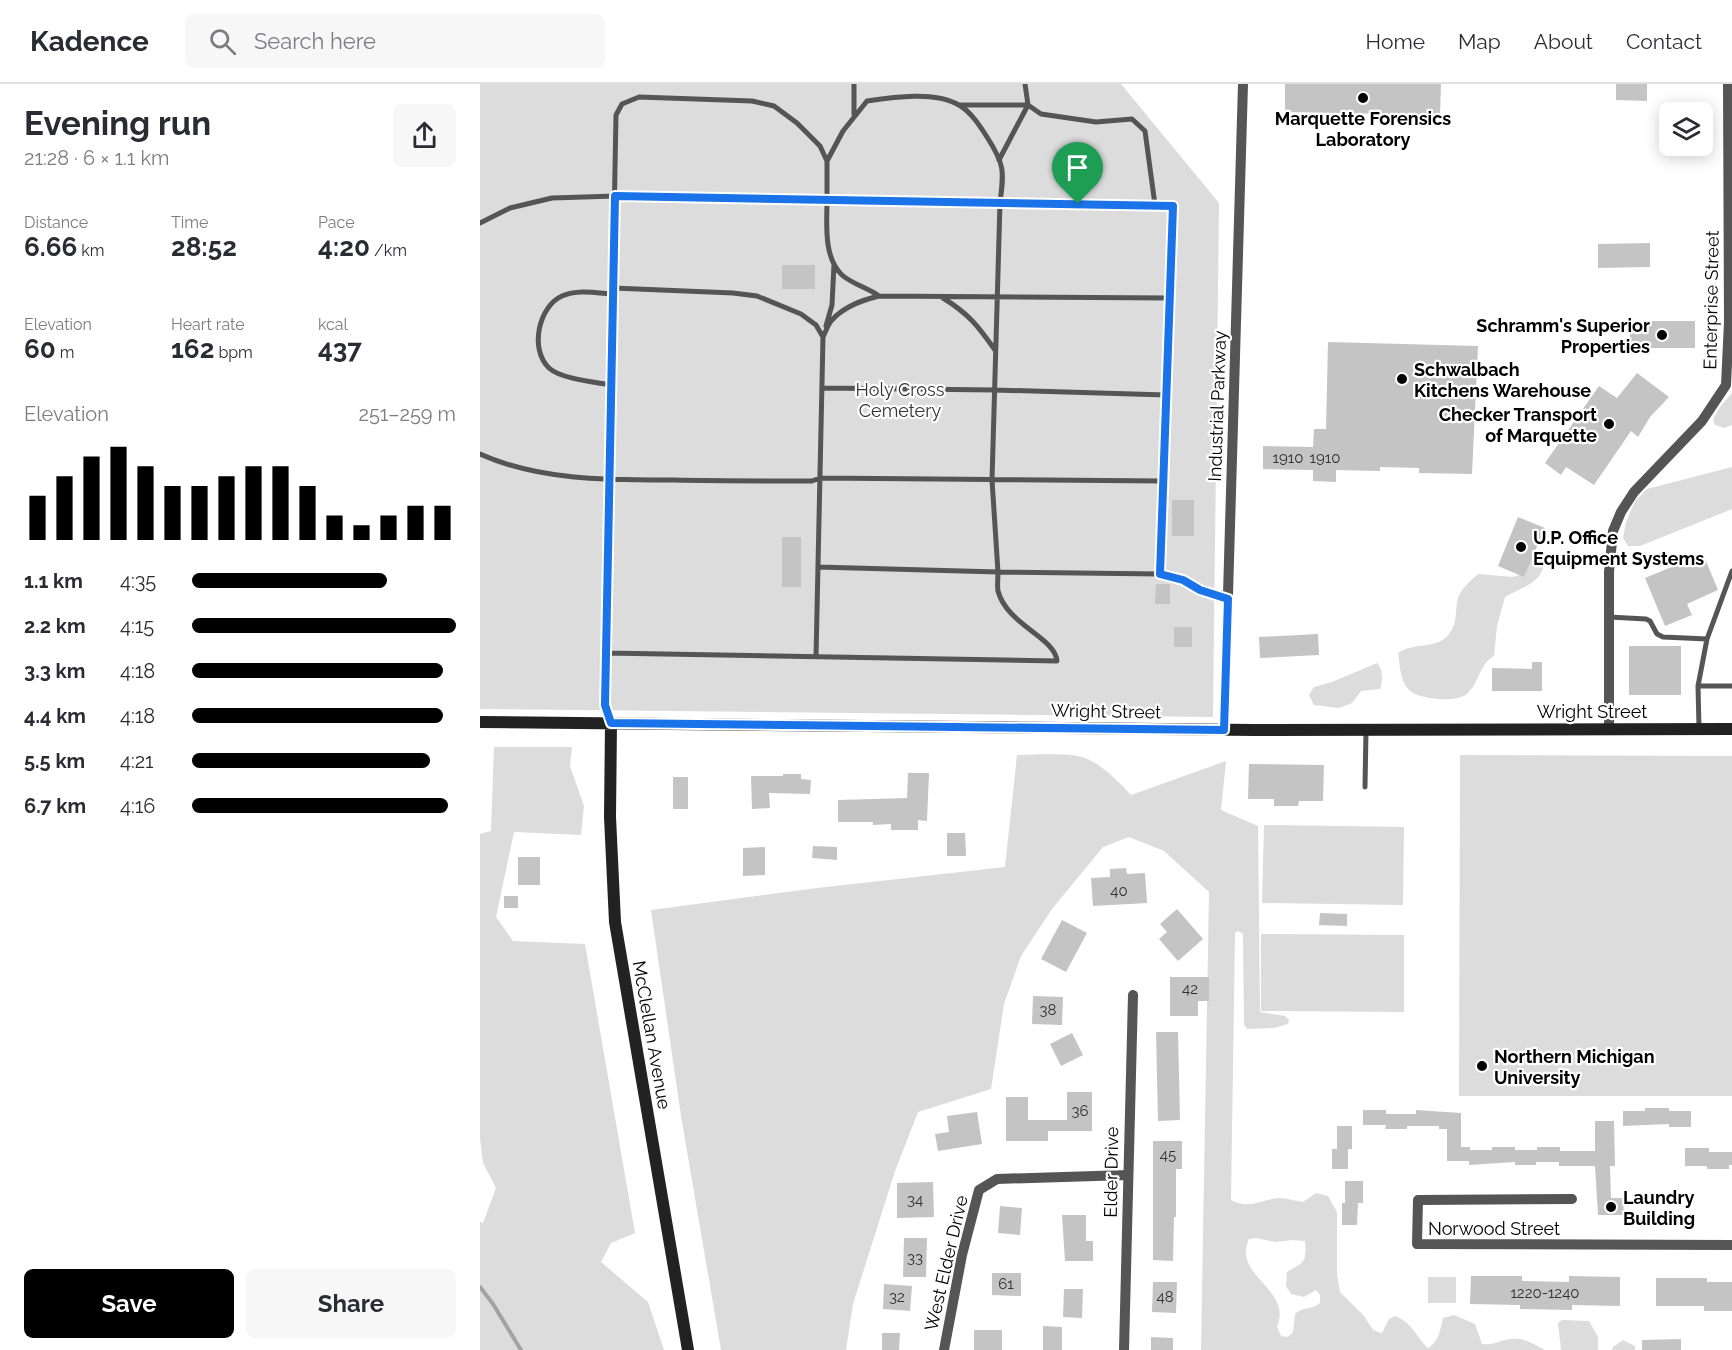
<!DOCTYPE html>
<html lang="en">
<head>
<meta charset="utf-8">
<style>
	:root { --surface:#fff; --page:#f7f7f7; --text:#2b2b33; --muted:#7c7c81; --line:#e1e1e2; --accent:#000 }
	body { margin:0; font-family:Raleway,sans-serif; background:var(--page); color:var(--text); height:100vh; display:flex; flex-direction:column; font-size:22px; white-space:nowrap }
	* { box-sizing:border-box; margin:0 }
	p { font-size:20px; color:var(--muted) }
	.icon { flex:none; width:33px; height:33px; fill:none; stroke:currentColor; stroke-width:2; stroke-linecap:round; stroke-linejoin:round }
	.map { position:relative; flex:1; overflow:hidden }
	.sheet { display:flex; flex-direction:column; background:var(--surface); width:480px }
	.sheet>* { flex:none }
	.buttons { position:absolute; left:1179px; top:18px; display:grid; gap:12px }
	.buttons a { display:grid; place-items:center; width:54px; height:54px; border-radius:9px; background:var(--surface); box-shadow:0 3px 15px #0003; font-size:30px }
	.pin { position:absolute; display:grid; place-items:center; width:51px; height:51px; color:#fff; margin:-62px -26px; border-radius:50% 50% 50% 0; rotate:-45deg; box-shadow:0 0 6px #0007 }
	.pin .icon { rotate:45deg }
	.round { display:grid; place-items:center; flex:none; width:63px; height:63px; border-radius:9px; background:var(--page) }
	.headline { display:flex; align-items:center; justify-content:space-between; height:102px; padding:0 24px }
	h1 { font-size:33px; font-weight:700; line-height:45px }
	.stats { display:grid; grid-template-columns:repeat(3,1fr); gap:9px; height:102px; padding:6px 24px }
	.stats div { display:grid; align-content:center }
	.stats b { font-size:26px; font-weight:700 }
	.stats small { font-size:16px; font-weight:400 }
	.stats p { font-size:16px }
	.chart { height:168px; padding:12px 24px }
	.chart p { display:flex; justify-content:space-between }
	.chart svg { width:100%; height:108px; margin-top:6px; stroke:var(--accent); stroke-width:6 }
	.action { display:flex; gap:12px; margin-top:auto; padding:12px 24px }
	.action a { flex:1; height:69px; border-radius:9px; background:var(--accent); color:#fff; font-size:24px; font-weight:700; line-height:69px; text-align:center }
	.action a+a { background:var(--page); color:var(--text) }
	ul { padding:0 24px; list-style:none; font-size:20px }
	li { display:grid; grid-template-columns:96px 72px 1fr; align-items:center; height:45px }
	li i { height:15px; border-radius:8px; background:var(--accent) }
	header { display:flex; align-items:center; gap:36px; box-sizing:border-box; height:84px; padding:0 30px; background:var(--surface); border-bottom:2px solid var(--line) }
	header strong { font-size:28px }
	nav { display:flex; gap:33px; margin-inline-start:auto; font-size:21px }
	.search { width:420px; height:54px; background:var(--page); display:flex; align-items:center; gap:15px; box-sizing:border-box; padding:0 21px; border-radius:9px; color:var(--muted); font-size:22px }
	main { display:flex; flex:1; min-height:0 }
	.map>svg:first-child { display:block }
	.green { fill:#dcdcdc; fill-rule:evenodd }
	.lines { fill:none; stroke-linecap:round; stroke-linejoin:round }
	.stream { stroke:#a3a3a3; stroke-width:4 }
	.building { fill:#c4c4c4 }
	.lane { stroke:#555; stroke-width:5 }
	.street { stroke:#555; stroke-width:10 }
	.secondary { stroke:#222; stroke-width:12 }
	.route-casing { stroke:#fff; stroke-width:12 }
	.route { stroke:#1a73e8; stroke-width:8 }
	.poi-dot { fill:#000; stroke:#fff; stroke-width:2 }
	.labels { text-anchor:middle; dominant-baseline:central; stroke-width:4.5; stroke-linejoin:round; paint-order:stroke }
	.number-label { font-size:15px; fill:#313131 }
	.poi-label { font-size:18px; font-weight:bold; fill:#000; stroke:#fff; text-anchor:start }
	.street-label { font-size:18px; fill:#000; stroke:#fff }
	.park-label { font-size:18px; fill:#333; stroke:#fff }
</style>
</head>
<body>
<header>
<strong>Kadence</strong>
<div class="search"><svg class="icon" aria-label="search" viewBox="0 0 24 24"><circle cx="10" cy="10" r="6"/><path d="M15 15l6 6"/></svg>Search here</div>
<nav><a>Home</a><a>Map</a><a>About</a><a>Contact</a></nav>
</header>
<main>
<section class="sheet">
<div class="headline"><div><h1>Evening run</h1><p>21:28 · 6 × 1.1 km</p></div><a class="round"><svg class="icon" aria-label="share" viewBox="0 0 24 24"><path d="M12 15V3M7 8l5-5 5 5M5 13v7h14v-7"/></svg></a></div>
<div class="stats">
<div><p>Distance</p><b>6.66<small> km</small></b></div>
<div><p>Time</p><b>28:52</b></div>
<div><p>Pace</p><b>4:20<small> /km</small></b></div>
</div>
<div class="stats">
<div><p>Elevation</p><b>60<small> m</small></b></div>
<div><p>Heart rate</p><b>162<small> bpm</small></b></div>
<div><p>kcal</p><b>437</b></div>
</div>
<div class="chart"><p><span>Elevation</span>251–259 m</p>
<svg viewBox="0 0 160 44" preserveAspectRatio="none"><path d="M5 44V26M15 44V18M25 44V10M35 44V6M45 44V14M55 44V22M65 44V22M75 44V18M85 44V14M95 44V14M105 44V22M115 44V34M125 44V38M135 44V34M145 44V30M155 44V30"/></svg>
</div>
<ul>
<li><b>1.1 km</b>4:35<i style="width:74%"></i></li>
<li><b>2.2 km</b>4:15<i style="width:100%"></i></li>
<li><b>3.3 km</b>4:18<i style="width:95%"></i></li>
<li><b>4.4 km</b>4:18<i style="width:95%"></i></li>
<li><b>5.5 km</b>4:21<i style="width:90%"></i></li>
<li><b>6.7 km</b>4:16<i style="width:97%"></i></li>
</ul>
<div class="action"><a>Save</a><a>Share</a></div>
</section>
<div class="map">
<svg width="1252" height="1266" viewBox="0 0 1252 1266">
	<rect width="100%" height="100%" fill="#fff"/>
	<!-- green -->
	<path class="green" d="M 0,0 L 641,0 L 739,119 L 733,633 L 0,625 Z
		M 1252,309 L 1252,341 L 1244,344 L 1235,341 L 1233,335 L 1240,323 Z
		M 1252,383 L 1252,425 L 1160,462 L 1148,462 L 1143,454 L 1146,438 L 1155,417 L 1167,405 Z
		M 1053,473 L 1062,473 C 1070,496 1041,504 1025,513 L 1017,542 L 1014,572 C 1000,579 999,599 987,610 C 976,619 938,616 928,605 C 920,596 920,581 918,569 C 933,558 957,566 969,550 C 977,540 975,531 977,519 C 978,507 989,498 998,490 L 1033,493 L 1042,490 Z
		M 897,579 C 903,585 903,597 900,605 L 881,607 L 872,619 L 859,624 L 834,621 L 829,611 L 834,603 L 852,598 Z
		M 14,663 L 92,663 L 90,682 L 104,722 L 101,751 L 34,748 L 16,833 L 33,857 L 105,860 L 155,1149 L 131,1159 L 121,1178 L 168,1218 L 184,1266 L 0,1266 L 0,1138 L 3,1139 L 16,1104 L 3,1079 L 0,1054 L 0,750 L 11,747 Z
		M 537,671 C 557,671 579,669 598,672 C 618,676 638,697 651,711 L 746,677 L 741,726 L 778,742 L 780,928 L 805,932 L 809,936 L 808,940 L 794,944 L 767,945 L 764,940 L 763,850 L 758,847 L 755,849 L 751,1116 C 769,1126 782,1115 799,1114 C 807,1114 815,1117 823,1118 L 836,1109 L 848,1112 L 857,1128 L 857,1191 L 860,1208 L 884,1232 L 893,1246 L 902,1249 L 909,1235 L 915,1232 C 932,1238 936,1253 948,1264 C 959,1257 960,1247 963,1234 L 974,1231 L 995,1240 L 1002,1260 C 1017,1261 1019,1256 1031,1255 C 1043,1253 1055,1260 1065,1266 L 721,1266 L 729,808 L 684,767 L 649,753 L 623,763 L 572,825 L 541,872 L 524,920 L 511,1005 L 438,1028 L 415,1087 L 373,1220 L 366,1266 L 241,1266 L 201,1032 L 171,826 L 337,804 L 525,783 ZM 776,1154 L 796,1158 L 812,1156 L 825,1157 C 827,1179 824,1178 807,1188 L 806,1202 L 811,1210 L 824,1213 L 836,1206 L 840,1211 L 840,1219 C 832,1226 824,1222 815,1230 L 813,1248 L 808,1253 L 801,1252 L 797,1243 C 813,1204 752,1193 769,1155 Z
		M 980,671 L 1252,672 L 1252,1012 L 979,1012 Z
		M 784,741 L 924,743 L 923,821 L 782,819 Z
		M 781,850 L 924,851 L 924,928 L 781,927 Z
		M 948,1193 L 976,1193 L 976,1219 L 948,1219 Z
		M 1082,1236 L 1109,1237 L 1118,1253 L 1118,1266 L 1081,1266 L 1078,1239 Z
		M 1143,1256 L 1155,1262 L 1155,1266 L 1132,1266 L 1133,1263 Z"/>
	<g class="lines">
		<!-- stream -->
		<path class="stream" d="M 0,1203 L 13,1220 L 41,1266"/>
	</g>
	<!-- building -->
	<path class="building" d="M 805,0 L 961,0 L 960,31 L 805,28 Z
		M 1136,0 L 1167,0 L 1167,17 L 1136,16 Z
		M 1170,159 L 1170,183 L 1118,184 L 1118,160 Z
		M 302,181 L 335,181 L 335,205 L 302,205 Z
		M 1150,237 L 1215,237 L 1215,264 L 1150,264 Z
		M 848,258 L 998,262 L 992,390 L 939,389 L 939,384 L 900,383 L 900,387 L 856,386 L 856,398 L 833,397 L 833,386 L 783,385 L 783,362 L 833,363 L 834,345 L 846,345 Z
		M 1157,289 L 1189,313 L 1170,333 L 1158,353 L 1151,347 L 1114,401 L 1086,383 L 1081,391 L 1065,379 L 1119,302 L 1137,314 Z
		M 692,416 L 714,416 L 714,452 L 692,452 Z
		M 1038,433 L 1065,444 L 1044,493 L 1018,482 Z
		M 302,453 L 321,453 L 321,503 L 302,503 Z
		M 1223,470 L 1238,506 L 1207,520 L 1212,531 L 1185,542 L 1165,494 Z
		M 676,500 L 690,500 L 690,520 L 675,520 Z
		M 694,543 L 712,543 L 712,563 L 694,563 Z
		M 838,550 L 839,571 L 780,574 L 779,553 Z
		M 1149,562 L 1201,562 L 1201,611 L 1149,611 Z
		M 1052,578 L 1062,578 L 1062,607 L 1012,607 L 1012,584 L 1052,585 Z
		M 769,680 L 844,681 L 843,717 L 819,717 L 818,722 L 794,722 L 794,715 L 768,715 Z
		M 428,689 L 449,689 L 447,737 L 438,736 L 438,746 L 411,746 L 411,740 L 393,741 L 393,738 L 358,738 L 358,716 L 427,714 Z
		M 303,690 L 321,690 L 321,695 L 331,696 L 330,710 L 289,709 L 290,724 L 272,725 L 271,692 L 303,692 Z
		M 193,693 L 208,693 L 208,725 L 193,725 Z
		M 467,749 L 485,749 L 486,772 L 467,772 Z
		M 333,762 L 357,763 L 357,776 L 332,774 Z
		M 285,763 L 285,791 L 263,792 L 263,764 Z
		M 38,773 L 60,773 L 60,801 L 38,801 Z
		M 646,784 L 647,790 L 665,789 L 667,819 L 613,822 L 611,794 L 630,793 L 630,785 Z
		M 24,812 L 38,812 L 38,824 L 24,824 Z
		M 697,825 L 723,855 L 698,877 L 679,855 L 687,848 L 680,840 Z
		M 840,829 L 867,830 L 867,842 L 839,841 Z
		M 582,836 L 607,849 L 586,888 L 561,875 Z
		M 690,893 L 729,893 L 729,917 L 718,917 L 718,932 L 690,932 Z
		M 553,912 L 583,913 L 582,941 L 552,940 Z
		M 676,948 L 698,948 L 700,1036 L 678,1037 Z
		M 592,949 L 603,971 L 581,982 L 570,960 Z
		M 587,1008 L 612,1008 L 612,1047 L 568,1047 L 568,1057 L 526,1057 L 526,1013 L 548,1013 L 548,1036 L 587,1036 Z
		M 1165,1024 L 1189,1024 L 1189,1027 L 1211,1027 L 1211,1043 L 1189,1043 L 1189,1040 L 1143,1042 L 1143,1027 L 1165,1027 Z
		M 883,1026 L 906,1026 L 906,1030 L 936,1030 L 936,1026 L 981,1029 L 981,1063 L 990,1063 L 990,1066 L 1012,1066 L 1012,1063 L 1035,1063 L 1035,1066 L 1057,1066 L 1057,1063 L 1080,1063 L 1080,1067 L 1115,1067 L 1115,1037 L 1134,1037 L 1135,1082 L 1130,1082 L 1131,1114 L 1143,1114 L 1144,1131 L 1118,1131 L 1115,1082 L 1079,1082 L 1079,1078 L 1056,1078 L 1056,1081 L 1035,1081 L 1035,1078 L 989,1081 L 989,1077 L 967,1077 L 967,1045 L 959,1045 L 959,1042 L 927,1042 L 927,1045 L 905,1045 L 906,1041 L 883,1041 Z
		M 497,1028 L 502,1060 L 458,1067 L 455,1050 L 469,1048 L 467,1032 Z
		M 857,1042 L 872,1042 L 872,1065 L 868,1065 L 868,1085 L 852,1085 L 852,1065 L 857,1065 Z
		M 673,1057 L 702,1057 L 702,1085 L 696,1085 L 696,1133 L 694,1133 L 693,1177 L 673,1176 Z
		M 1205,1064 L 1229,1064 L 1229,1068 L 1252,1068 L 1252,1081 L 1249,1081 L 1249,1085 L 1227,1085 L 1227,1082 L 1205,1082 Z
		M 865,1097 L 883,1097 L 883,1119 L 878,1119 L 877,1141 L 862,1141 L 862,1119 L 865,1119 Z
		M 453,1098 L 454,1133 L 417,1134 L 417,1099 Z
		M 520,1122 L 542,1124 L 540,1151 L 518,1149 Z
		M 582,1131 L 606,1131 L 606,1157 L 613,1157 L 613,1177 L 585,1177 Z
		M 424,1154 L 447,1154 L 446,1193 L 423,1193 Z
		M 512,1189 L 541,1189 L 541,1212 L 512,1211 Z
		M 991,1192 L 1042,1192 L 1042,1197 L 1089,1198 L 1089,1192 L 1140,1193 L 1140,1222 L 1092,1221 L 1092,1226 L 1040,1225 L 1040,1221 L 990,1220 Z
		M 1176,1194 L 1227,1194 L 1227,1198 L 1252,1198 L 1252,1227 L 1224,1227 L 1224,1222 L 1176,1222 Z
		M 673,1198 L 697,1198 L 696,1229 L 672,1228 Z
		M 404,1200 L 432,1202 L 430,1227 L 403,1225 Z
		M 584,1205 L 603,1205 L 602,1234 L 583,1233 Z
		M 563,1242 L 582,1243 L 582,1266 L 563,1266 Z
		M 494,1246 L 522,1246 L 522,1266 L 494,1266 Z
		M 402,1249 L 420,1249 L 419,1266 L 402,1266 Z
		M 671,1253 L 693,1254 L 693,1266 L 671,1266 Z
		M 1201,1255 L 1201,1266 L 1162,1266 L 1162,1256 Z"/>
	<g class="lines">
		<!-- lane -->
		<path class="lane" d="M 374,0 L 374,30
			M 479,21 L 548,21 L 561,30 L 616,38 L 652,35 L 665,47 L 675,121
			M 519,76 L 548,21 L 545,0
			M 0,139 L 30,124 L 72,114 L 135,112 L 347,116 C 347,139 343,173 362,191 C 372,200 388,204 399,212
			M 133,204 L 253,209 L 277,212 L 321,230 L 336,241 L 343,253 L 336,573
			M 463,214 C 489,230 498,242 515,266
			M 346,242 L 352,221 L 354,180
			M 343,253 C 346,247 348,240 352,236 C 364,222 383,216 399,212 L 689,214
			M 131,301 C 115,298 81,295 69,284 C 49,265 59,222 82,212 C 98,205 117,209 133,210
			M 342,304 L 515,306 L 686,311
			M 0,370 C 60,397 129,396 194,396 C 240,397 286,397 332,397 L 340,394 L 683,397
			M 338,483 L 518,488 L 512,396 L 520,119 C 524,87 525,81 507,53 C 500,42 491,28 479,21 C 455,7 414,13 387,17 L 363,47 L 347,77
			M 680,490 L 703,496 L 720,506 L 748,515
			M 1129,533 L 1166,535 L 1170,537 L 1177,550 L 1183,553 L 1227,555
			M 126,569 L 577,577 C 575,553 527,541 518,507 C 517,501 518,494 518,488 L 680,490 L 693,122 L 347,116 L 347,77 L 340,62 L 317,39 L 294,22 L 272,17 L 159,13 L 142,20 L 136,31 L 125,621 L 131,638
			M 1218,602 L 1252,602
			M 1219,644 L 1218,602 L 1227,555 L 1252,487
			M 885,703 L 886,646"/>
		<!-- street -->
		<path class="street" d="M 1129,645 L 1129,488 L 1133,447 L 1141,428 L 1154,408 L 1222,337 L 1246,301 L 1249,238 L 1248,0
			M 744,646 L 763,0
			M 1092,1115 L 938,1116 L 937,1160 L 1252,1161
			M 464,1266 L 482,1171 L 499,1106 L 517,1095 L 647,1091
			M 644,1266 L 653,911"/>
		<!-- secondary -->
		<path class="secondary" d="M 0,638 L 774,646 L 1252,645
			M 131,639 L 130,733 L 135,838 L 208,1266"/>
	</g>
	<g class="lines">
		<defs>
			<path id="route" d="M 135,112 L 693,122 L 680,490 L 703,496 L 720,506 L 748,515 L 744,646 L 131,639 L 125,621 Z"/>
		</defs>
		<!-- route casing -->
		<use href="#route" class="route-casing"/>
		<!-- route -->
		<use href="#route" class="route"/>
	</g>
	<!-- markers -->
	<g class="poi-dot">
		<circle cx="883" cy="14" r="6"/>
		<circle cx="1182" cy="251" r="6"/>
		<circle cx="922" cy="295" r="6"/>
		<circle cx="1129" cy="340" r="6"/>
		<circle cx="1041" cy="463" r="6"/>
		<circle cx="1002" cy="982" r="6"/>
		<circle cx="1131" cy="1123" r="6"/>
	</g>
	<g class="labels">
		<!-- number labels -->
		<g class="number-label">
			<text x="808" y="374">1910</text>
			<text x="845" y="374">1910</text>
			<text x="639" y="807">40</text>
			<text x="710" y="905">42</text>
			<text x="568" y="926">38</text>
			<text x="600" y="1027">36</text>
			<text x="688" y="1071">45</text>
			<text x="435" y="1116">34</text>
			<text x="435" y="1174">33</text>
			<text x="526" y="1200">61</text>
			<text x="1065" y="1209">1220-1240</text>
			<text x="417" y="1213">32</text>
			<text x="685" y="1213">48</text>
		</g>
		<!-- poi labels -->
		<g class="poi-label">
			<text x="883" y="34" text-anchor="middle">Marquette Forensics<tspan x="883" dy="21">Laboratory</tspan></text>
			<text x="1170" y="241" text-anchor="end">Schramm's Superior<tspan x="1170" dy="21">Properties</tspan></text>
			<text x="934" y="285">Schwalbach<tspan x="934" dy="21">Kitchens Warehouse</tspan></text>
			<text x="1117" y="330" text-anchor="end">Checker Transport<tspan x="1117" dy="21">of Marquette</tspan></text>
			<text x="1053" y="453">U.P. Office<tspan x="1053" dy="21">Equipment Systems</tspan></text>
			<text x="1014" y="972">Northern Michigan<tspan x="1014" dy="21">University</tspan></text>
			<text x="1143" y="1113">Laundry<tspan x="1143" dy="21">Building</tspan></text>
		</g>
		<!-- street labels -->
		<g class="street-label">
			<text transform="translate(1231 216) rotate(-89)">Enterprise Street</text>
			<text transform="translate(737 322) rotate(-88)">Industrial Parkway</text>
			<text transform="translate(626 627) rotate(1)">Wright Street</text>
			<text x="1112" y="627">Wright Street</text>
			<text transform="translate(172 951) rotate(80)">McClellan Avenue</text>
			<text transform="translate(631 1088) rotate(-89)">Elder Drive</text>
			<text x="1014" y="1144">Norwood Street</text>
			<text transform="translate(466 1179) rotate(-77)">West Elder Drive</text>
		</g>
		<!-- park labels -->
		<g class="park-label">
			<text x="420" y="305">Holy Cross<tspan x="420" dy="21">Cemetery</tspan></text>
		</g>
	</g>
</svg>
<div class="buttons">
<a><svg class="icon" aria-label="layers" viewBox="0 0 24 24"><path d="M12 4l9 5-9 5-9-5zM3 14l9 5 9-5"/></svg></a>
</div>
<div class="pin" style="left:598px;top:120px;background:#1e9e55"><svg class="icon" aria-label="arrive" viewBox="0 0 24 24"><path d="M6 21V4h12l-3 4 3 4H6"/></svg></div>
</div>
</main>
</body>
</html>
